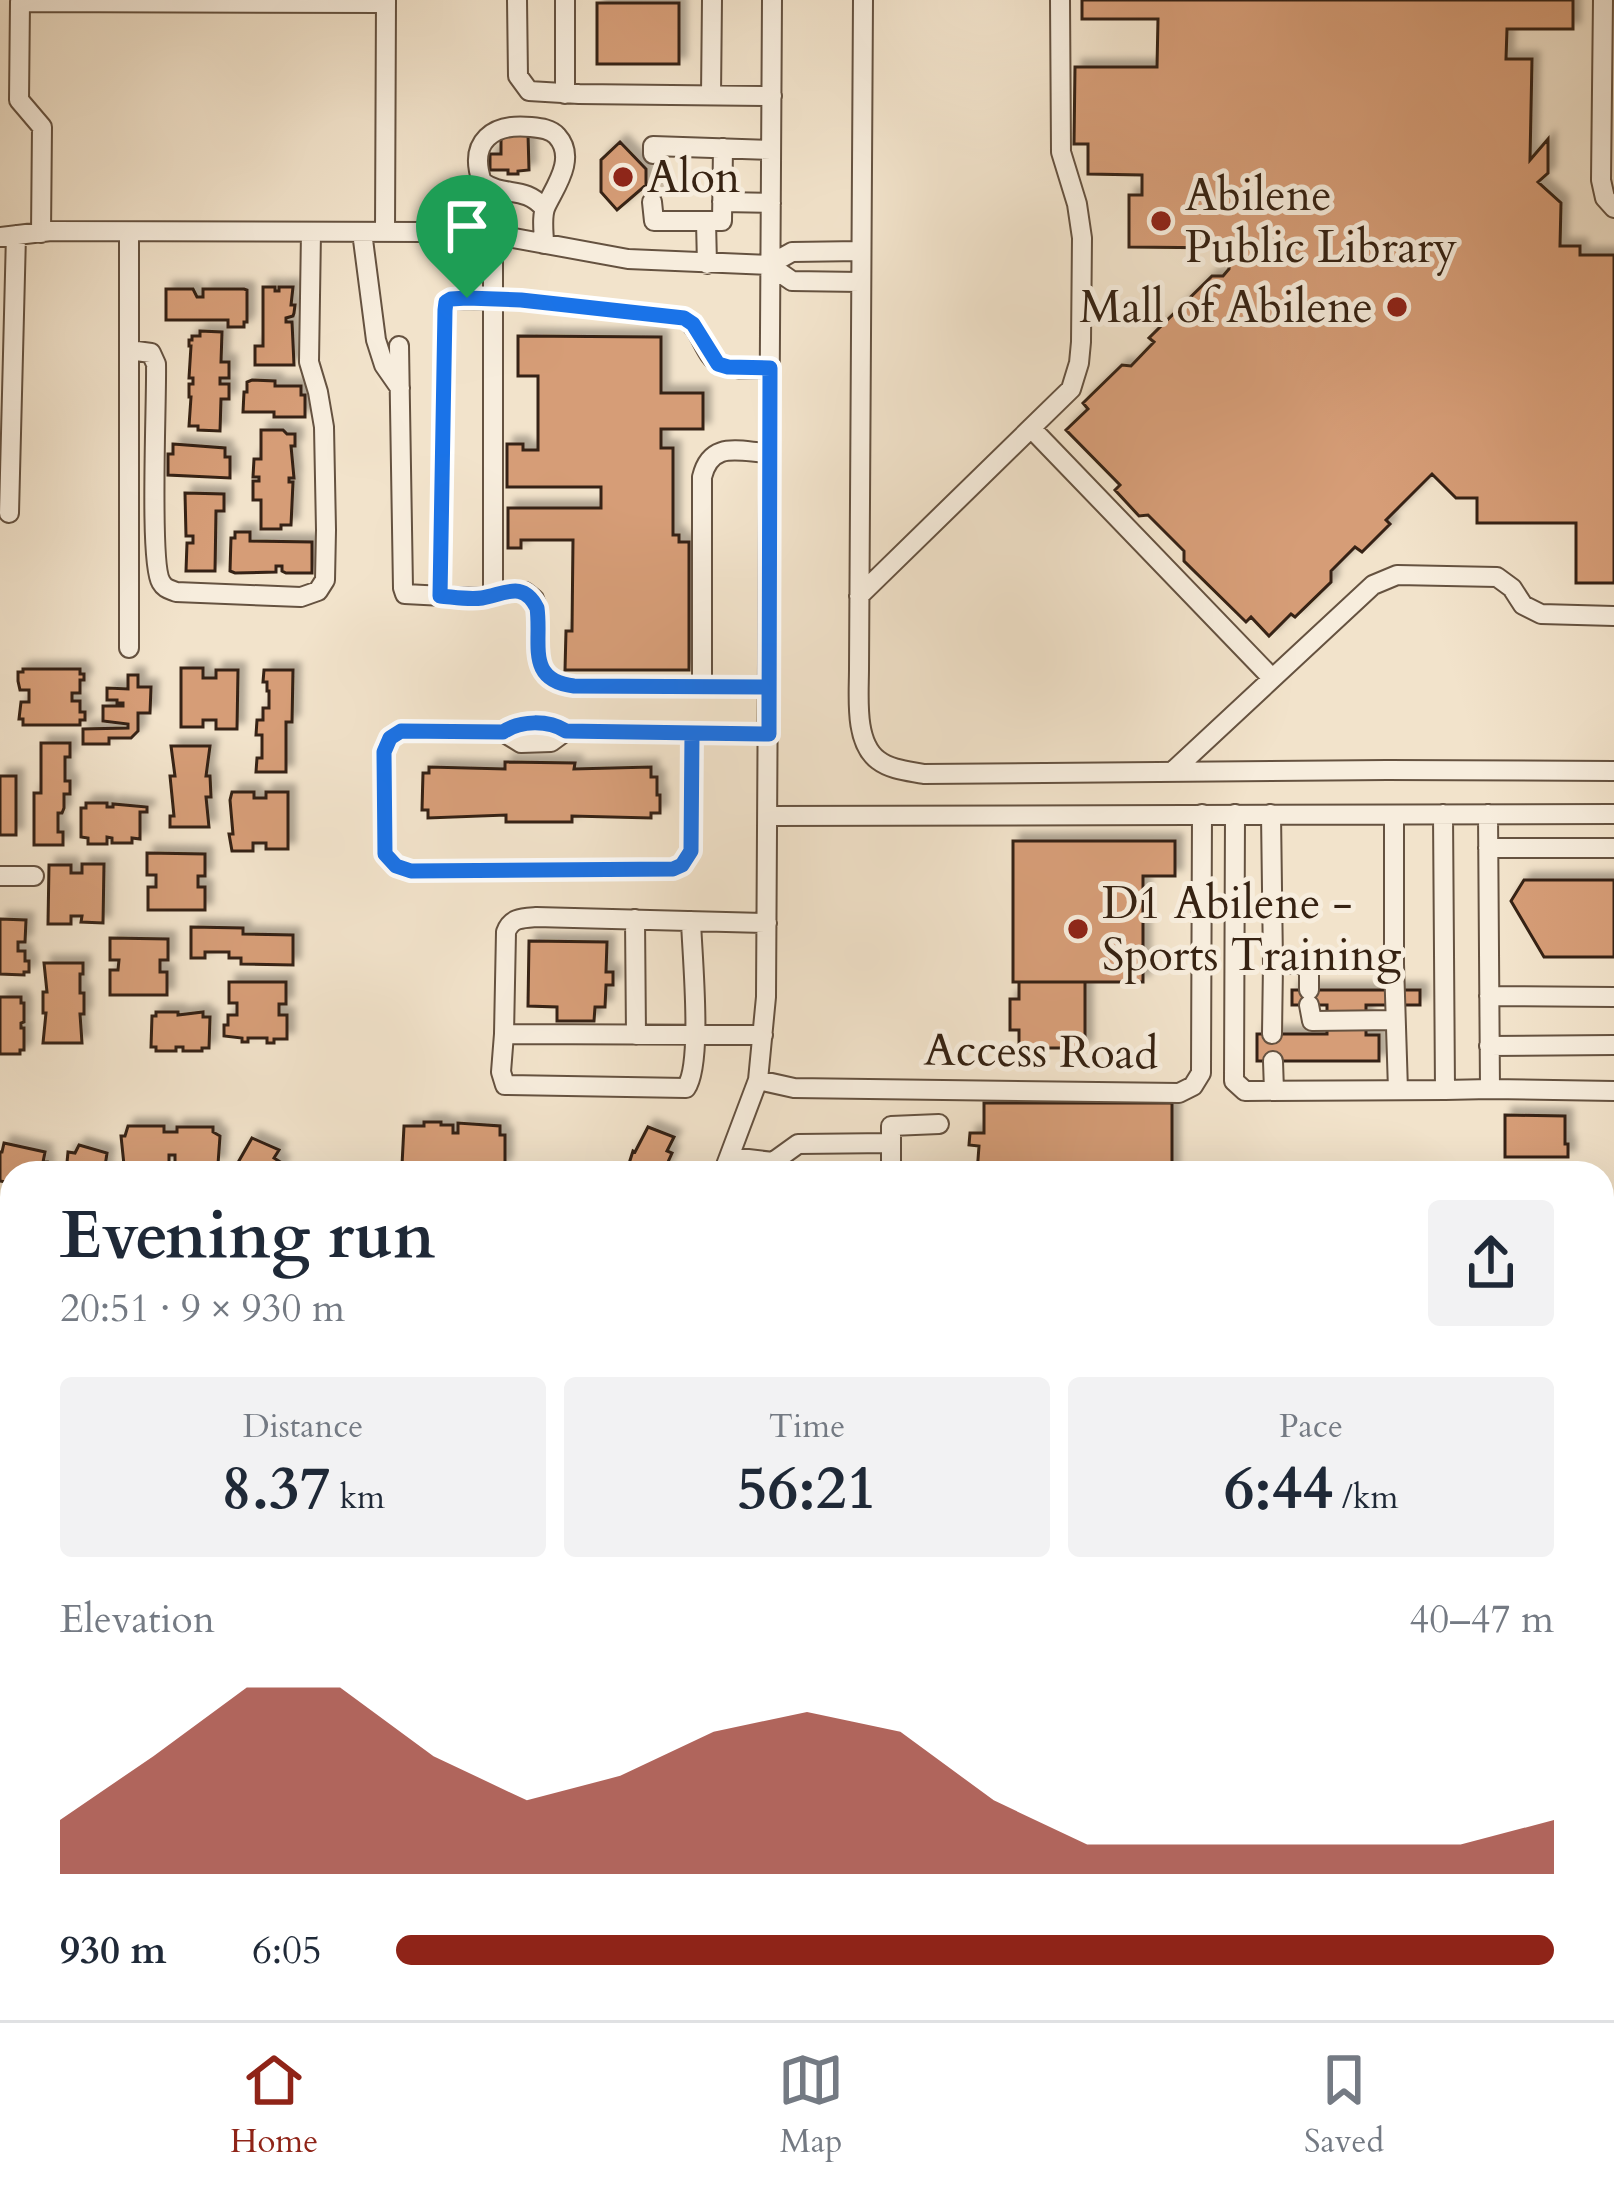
<!DOCTYPE html>
<html lang="en">
<head>
<meta charset="utf-8">
<style>
	:root { --surface:#fff; --page:#f2f2f3; --text:#1f2937; --muted:#747a83; --line:#e0e1e3; --accent:#8f2418 }
	body { margin:0; font-family:Cardo,serif; background:var(--page); color:var(--text); height:100vh; display:flex; flex-direction:column; font-size:45px; white-space:nowrap }
	* { box-sizing:border-box; margin:0 }
	p { font-size:39px; color:var(--muted) }
	.icon { flex:none; width:66px; height:66px; fill:none; stroke:currentColor; stroke-width:2; stroke-linecap:round; stroke-linejoin:round }
	.map { position:relative; flex:1; overflow:hidden }
	.side { position:absolute; left:0px; top:1161px; width:1614px; height:861px; display:flex; flex-direction:column; background:var(--surface); border-radius:36px 36px 0 0; box-shadow:0 12px 48px #0002 }
	.side>* { flex:none }
	.pin { position:absolute; display:grid; place-items:center; width:102px; height:102px; color:#fff; margin:-123px -51px; border-radius:50% 50% 50% 0; rotate:-45deg; box-shadow:0 0 12px #0007 }
	.pin .icon { rotate:45deg }
	.round { display:grid; place-items:center; flex:none; width:126px; height:126px; border-radius:12px; background:var(--page) }
	.summary { display:flex; align-items:center; justify-content:space-between; height:204px; padding:0 60px }
	h1 { font-size:66px; font-weight:700; line-height:90px }
	.figures { display:grid; grid-template-columns:repeat(3,1fr); gap:18px; height:204px; padding:12px 60px }
	.figures div { display:grid; align-content:center; border-radius:12px; background:var(--page); text-align:center }
	.figures b { font-size:60px; font-weight:700 }
	.figures small { font-size:33px; font-weight:400 }
	.figures p { font-size:33px }
	.chart { height:336px; padding:24px 60px }
	.chart p { display:flex; justify-content:space-between }
	.chart svg { width:100%; height:216px; margin-top:12px; fill:var(--accent); opacity:.7 }
	ul { padding:0 60px; list-style:none; font-size:39px }
	li { display:grid; grid-template-columns:192px 144px 1fr; align-items:center; height:90px }
	li i { height:30px; border-radius:15px; background:var(--accent) }
	.tab-bar { display:flex; justify-content:space-around; align-items:center; height:168px; border-top:3px solid var(--line); background:var(--surface); font-size:33px; color:var(--muted) }
	.tab-bar a { display:grid; justify-items:center; gap:6px }
	.tab-bar .current { color:var(--accent) }
	.map>svg:first-child { display:block }
	.building { fill:#d69d77; stroke:#362212; stroke-width:3; filter:url(#shadow) }
	.lines { fill:none; stroke-linecap:round; stroke-linejoin:round }
	.minor-tunnel { stroke:#ccbca6; stroke-width:18; stroke-dasharray:18 9; stroke-linecap:butt }
	.minor-casing { stroke:#655240; stroke-width:22 }
	.major-casing { stroke:#362212; stroke-width:26 }
	.minor { stroke:#f7eddd; stroke-width:18 }
	.major { stroke:#f2e3cb; stroke-width:21 }
	.route-casing { stroke:#fff; stroke-width:24 }
	.route { stroke:#1a73e8; stroke-width:15 }
	.poi-dot { fill:#8f2418; stroke:#f7eddd; stroke-width:4.5 }
	.labels { text-anchor:middle; dominant-baseline:central; stroke-width:10; stroke-linejoin:round; paint-order:stroke }
	.poi-label { font-size:45px; fill:#362212; stroke:#f7eddd; text-anchor:start }
	.street-label { font-size:45px; fill:#362212; stroke:#f7eddd }
</style>
</head>
<body>
<div class="map">
<svg width="1614" height="2020" viewBox="0 0 1614 2020">
	<defs>
		<filter id="shadow"><feDropShadow dx="7" dy="-7" stdDeviation="3" flood-color="#0004"/></filter>
	</defs>
	<rect width="100%" height="100%" fill="#f2e3cb"/>
	<filter id="stains"><feTurbulence type="fractalNoise" baseFrequency=".00167" numOctaves="4"/><feColorMatrix values="0 0 0 0 .2 0 0 0 0 .09 0 0 0 0 .02 0 0 0 .5 -.17"/></filter>
	<radialGradient id="worn" r=".72"><stop offset=".6" stop-color="#630" stop-opacity="0"/><stop offset="1" stop-color="#630" stop-opacity=".3"/></radialGradient>
	<!-- building -->
	<path class="building" d="M 1082,0 L 1573,0 L 1573,29 L 1507,29 L 1506,59 L 1532,59 L 1530,160 L 1548,139 L 1548,173 L 1538,182 L 1561,203 L 1560,246 L 1580,246 L 1580,255 L 1614,255 L 1614,583 L 1576,583 L 1576,523 L 1477,523 L 1477,498 L 1456,498 L 1432,474 L 1386,520 L 1390,524 L 1362,552 L 1355,547 L 1331,571 L 1331,582 L 1295,617 L 1291,614 L 1269,636 L 1251,617 L 1246,622 L 1184,561 L 1184,551 L 1148,515 L 1139,516 L 1115,490 L 1120,485 L 1066,430 L 1088,409 L 1083,403 L 1122,365 L 1131,366 L 1154,342 L 1149,338 L 1212,276 L 1223,276 L 1229,269 L 1229,248 L 1129,247 L 1129,195 L 1142,195 L 1142,175 L 1088,174 L 1088,144 L 1074,144 L 1075,67 L 1157,67 L 1158,19 L 1082,19 Z
		M 597,3 L 679,3 L 679,64 L 597,64 Z
		M 528,134 L 529,170 L 518,171 L 518,174 L 508,174 L 508,170 L 490,170 L 490,154 L 501,154 L 501,135 Z
		M 620,142 L 646,169 L 646,185 L 617,210 L 601,192 L 601,160 Z
		M 263,287 L 275,287 L 275,291 L 279,291 L 279,287 L 293,287 L 291,305 L 295,305 L 294,313 L 293,316 L 286,318 L 286,322 L 292,322 L 294,365 L 255,365 L 255,346 L 263,346 Z
		M 166,289 L 193,289 L 197,297 L 203,297 L 203,289 L 244,289 L 247,290 L 247,322 L 244,322 L 244,327 L 228,327 L 228,320 L 166,320 Z
		M 200,331 L 222,332 L 221,362 L 229,362 L 229,378 L 220,378 L 220,384 L 229,384 L 229,399 L 221,399 L 220,431 L 198,430 L 198,426 L 189,426 L 191,397 L 189,397 L 189,384 L 193,384 L 193,378 L 189,378 L 191,346 L 189,346 L 189,340 L 192,340 L 192,336 L 200,336 Z
		M 518,336 L 661,337 L 661,393 L 703,393 L 703,429 L 661,429 L 661,448 L 673,448 L 673,535 L 679,535 L 679,542 L 689,542 L 689,670 L 565,670 L 566,631 L 572,631 L 573,540 L 521,540 L 521,548 L 508,548 L 508,508 L 601,508 L 601,487 L 507,487 L 507,444 L 523,444 L 523,450 L 538,450 L 538,376 L 518,376 Z
		M 252,380 L 275,381 L 275,386 L 301,386 L 301,395 L 305,395 L 305,417 L 274,417 L 274,412 L 243,412 L 244,392 L 247,392 L 247,382 Z
		M 261,430 L 283,430 L 287,434 L 295,434 L 295,446 L 291,446 L 294,478 L 289,478 L 289,482 L 293,482 L 291,525 L 281,525 L 281,529 L 261,529 L 261,500 L 253,500 L 253,481 L 259,481 L 259,477 L 253,477 L 254,459 L 261,459 Z
		M 173,444 L 225,448 L 225,457 L 230,457 L 230,478 L 168,475 L 168,454 L 173,454 Z
		M 185,493 L 224,494 L 224,511 L 216,511 L 215,571 L 186,571 L 187,543 L 193,543 L 193,536 L 186,536 Z
		M 235,532 L 250,532 L 250,541 L 312,542 L 312,573 L 286,573 L 282,571 L 282,566 L 276,566 L 276,572 L 235,573 L 230,571 L 231,538 L 235,538 Z
		M 181,668 L 203,668 L 203,678 L 216,678 L 216,670 L 238,670 L 237,729 L 216,729 L 216,720 L 203,720 L 203,727 L 181,727 Z
		M 23,669 L 80,669 L 80,674 L 84,674 L 84,680 L 80,680 L 80,693 L 72,693 L 72,701 L 80,701 L 80,712 L 85,712 L 85,720 L 80,720 L 80,725 L 23,725 L 23,719 L 19,719 L 21,702 L 29,702 L 29,690 L 20,690 L 18,681 L 18,672 L 23,672 Z
		M 264,670 L 293,670 L 292,722 L 286,722 L 286,772 L 256,772 L 257,758 L 262,758 L 262,735 L 256,735 L 257,720 L 263,720 L 263,708 L 269,708 L 269,691 L 267,691 L 267,682 L 263,682 Z
		M 128,675 L 138,675 L 138,687 L 151,687 L 150,713 L 138,713 L 138,731 L 131,738 L 109,738 L 109,744 L 83,744 L 83,729 L 128,728 L 128,724 L 103,721 L 103,706 L 123,706 L 123,703 L 117,703 L 117,700 L 107,700 L 107,688 L 128,689 Z
		M 41,743 L 70,743 L 70,757 L 65,757 L 65,781 L 70,781 L 70,794 L 64,794 L 64,808 L 62,813 L 58,813 L 58,832 L 63,832 L 63,845 L 34,845 L 34,793 L 41,793 Z
		M 171,746 L 210,746 L 206,776 L 210,776 L 211,797 L 206,797 L 209,827 L 170,827 L 170,816 L 174,816 L 170,776 L 175,776 Z
		M 505,762 L 575,763 L 574,769 L 651,767 L 651,777 L 657,777 L 657,795 L 660,795 L 660,813 L 651,813 L 651,818 L 572,816 L 572,822 L 506,822 L 506,815 L 428,818 L 428,810 L 422,810 L 423,773 L 429,773 L 429,767 L 505,769 Z
		M 0,776 L 16,776 L 16,835 L 0,835 Z
		M 232,792 L 254,792 L 254,798 L 266,798 L 266,792 L 288,792 L 288,849 L 266,849 L 266,843 L 253,843 L 253,851 L 232,851 L 229,834 L 233,834 L 230,800 Z
		M 86,803 L 107,803 L 107,807 L 113,807 L 113,804 L 147,807 L 147,812 L 140,812 L 140,839 L 132,838 L 132,843 L 112,843 L 112,838 L 107,837 L 107,844 L 88,844 L 88,838 L 81,837 L 81,808 L 86,808 Z
		M 1013,841 L 1175,841 L 1175,876 L 1143,876 L 1143,982 L 1013,982 Z
		M 147,853 L 205,854 L 205,876 L 198,876 L 198,887 L 205,887 L 205,910 L 148,910 L 148,887 L 156,887 L 156,875 L 147,875 Z
		M 82,864 L 104,864 L 103,923 L 81,922 L 82,916 L 71,916 L 71,924 L 48,924 L 49,865 L 71,865 L 71,873 L 82,873 Z
		M 1524,880 L 1614,880 L 1614,957 L 1544,957 L 1511,901 Z
		M 0,919 L 26,920 L 25,942 L 18,942 L 18,951 L 25,951 L 25,961 L 29,961 L 29,972 L 24,972 L 24,975 L 0,974 Z
		M 191,927 L 243,928 L 243,934 L 293,935 L 293,965 L 241,964 L 241,958 L 229,958 L 229,952 L 205,952 L 205,958 L 191,958 Z
		M 110,938 L 168,939 L 168,960 L 160,960 L 160,972 L 167,972 L 167,995 L 110,995 L 110,970 L 118,970 L 119,960 L 110,960 Z
		M 529,941 L 607,942 L 606,972 L 613,972 L 613,985 L 606,985 L 605,1007 L 595,1007 L 594,1021 L 557,1021 L 557,1007 L 528,1006 Z
		M 44,963 L 83,963 L 83,974 L 80,974 L 80,993 L 84,993 L 84,1014 L 80,1014 L 82,1043 L 43,1043 L 46,1013 L 43,1013 L 43,992 L 47,992 Z
		M 229,982 L 286,982 L 286,1004 L 279,1004 L 279,1015 L 287,1015 L 287,1039 L 274,1039 L 274,1043 L 267,1043 L 267,1038 L 248,1038 L 248,1042 L 242,1042 L 242,1038 L 224,1036 L 224,1025 L 228,1025 L 228,1015 L 237,1015 L 237,1003 L 229,1003 Z
		M 1019,982 L 1085,982 L 1085,1048 L 1019,1048 L 1019,1030 L 1010,1030 L 1010,999 L 1019,999 Z
		M 1292,990 L 1420,990 L 1420,1005 L 1366,1005 L 1366,1035 L 1379,1035 L 1379,1061 L 1257,1061 L 1257,1034 L 1327,1034 L 1327,1005 L 1292,1005 Z
		M 0,997 L 21,997 L 21,1003 L 24,1003 L 24,1022 L 21,1023 L 21,1028 L 24,1028 L 24,1050 L 20,1050 L 20,1054 L 0,1054 Z
		M 156,1012 L 178,1012 L 178,1015 L 203,1012 L 203,1017 L 210,1017 L 209,1048 L 202,1048 L 202,1051 L 183,1051 L 183,1047 L 176,1047 L 176,1051 L 156,1051 L 156,1047 L 151,1047 L 152,1016 L 156,1016 Z
		M 984,1103 L 1172,1103 L 1172,1173 L 977,1173 L 979,1146 L 969,1145 L 970,1133 L 984,1133 Z
		M 1505,1115 L 1565,1116 L 1565,1144 L 1568,1144 L 1568,1157 L 1505,1157 Z
		M 424,1122 L 441,1122 L 441,1125 L 453,1125 L 453,1133 L 458,1133 L 458,1123 L 500,1126 L 500,1135 L 505,1135 L 505,1164 L 501,1164 L 501,1170 L 458,1170 L 458,1165 L 454,1165 L 454,1167 L 425,1167 L 425,1171 L 405,1171 L 405,1165 L 402,1165 L 404,1126 L 424,1126 Z
		M 128,1126 L 164,1126 L 164,1132 L 177,1132 L 177,1127 L 213,1127 L 213,1132 L 220,1136 L 218,1164 L 175,1164 L 175,1155 L 169,1155 L 169,1164 L 124,1165 L 121,1136 L 125,1136 Z
		M 648,1127 L 674,1137 L 667,1151 L 672,1153 L 663,1173 L 657,1170 L 656,1173 L 626,1173 L 633,1151 L 635,1152 Z
		M 252,1138 L 279,1150 L 274,1158 L 282,1163 L 277,1173 L 232,1173 Z
		M 4,1143 L 45,1152 L 43,1162 L 47,1162 L 45,1173 L 12,1173 L 12,1183 L 0,1181 L 0,1152 L 2,1152 Z
		M 79,1145 L 107,1153 L 104,1173 L 66,1173 L 68,1152 L 75,1153 Z
		M 9,1294 L 12,1296 L 12,1329 L 9,1330 L 8,1324 L 0,1326 L 0,1297 Z
		M 0,1367 L 12,1370 L 12,1398 L 0,1396 Z
		M 0,1458 L 12,1458 L 12,1479 L 0,1479 Z
		M 0,1677 L 12,1677 L 12,1722 L 0,1721 Z
		M 0,1935 L 10,1935 L 10,1971 L 0,1971 Z
		M 1112,2010 L 1161,2010 L 1161,2013 L 1158,2013 L 1158,2020 L 1124,2020 L 1113,2019 Z
		M 1316,2010 L 1390,2010 L 1398,2011 L 1397,2020 L 1314,2020 Z
		M 1492,2016 L 1492,2020 L 1421,2020 L 1421,2017 Z"/>
	<g class="lines">
		<!-- minor-tunnel -->
		<path class="minor-tunnel" d="M 652,180 L 714,180"/>
		<defs>
			<path id="minor" d="M 517,0 L 518,76 L 529,91 L 579,94 L 772,96
				M 863,0 L 859,669 C 859,696 854,742 878,760 C 891,770 909,771 924,774 L 1387,770 L 1614,771
				M 1603,0 L 1601,180 L 1605,198 L 1614,208
				M 565,94 L 565,0
				M 711,95 L 712,0
				M 653,154 L 653,146 L 771,150
				M 652,202 L 654,221 L 722,221 L 723,148
				M 722,202 L 771,203
				M 706,221 L 707,264
				M 362,232 L 376,340 L 384,365 L 400,388
				M 385,232 L 386,0
				M 41,233 L 42,127 L 19,100 L 20,2 L 386,3
				M 0,237 L 51,231 L 426,232 L 497,235 L 628,259 L 769,265
				M 544,244 C 544,233 541,216 546,206 C 555,187 577,158 557,136 C 551,129 541,128 531,127 C 493,123 468,141 482,182 C 505,198 524,185 544,208
				M 769,265 L 792,281 L 860,282
				M 769,265 L 792,252 L 860,251
				M 399,346 L 403,588 L 405,594 L 482,598 L 508,592 L 525,592 L 534,599 L 537,608 C 542,644 525,680 574,686 L 769,687
				M 129,350 L 151,353 L 156,364 C 157,398 149,563 161,582 C 165,589 169,589 176,592 L 301,597 L 318,591 L 325,580 L 326,530 L 324,427 L 318,392 L 309,362 L 311,232
				M 1031,428 L 1272,678
				M 9,513 L 16,235
				M 493,595 L 493,235
				M 440,596 L 445,310 L 446,302 L 451,299 L 521,300 L 684,318 C 702,329 703,355 720,364 C 734,371 756,368 770,368
				M 859,596 L 1071,389 L 1079,363 L 1081,342 L 1082,238 L 1077,204 L 1061,152 L 1060,0
				M 129,648 L 129,232
				M 702,686 L 702,477 C 711,440 739,452 770,453
				M 503,732 C 521,720 548,720 566,731
				M 692,733 L 691,851 L 682,865 L 673,869 L 411,871 L 396,866 L 385,854 L 384,752 L 390,738 L 401,731 L 503,732 L 521,743 L 551,742 L 566,731 L 769,734
				M 1172,772 L 1373,585 L 1397,575 L 1497,577 L 1512,588 L 1523,605 L 1541,614 L 1614,616
				M 1235,814 L 1234,1081 L 1245,1091 L 1445,1090
				M 1271,814 L 1273,964 L 1394,964 L 1394,815
				M 1443,814 L 1445,1090 L 1490,1089
				M 1488,814 L 1490,1089 L 1614,1091
				M 769,816 L 1614,814
				M 1488,848 L 1614,848
				M 0,876 L 34,876
				M 635,919 L 636,1035
				M 1309,964 L 1309,990
				M 1394,964 L 1398,1090
				M 1489,996 L 1614,997
				M 1309,1005 L 1312,1021 L 1395,1020
				M 504,1034 L 501,1072 L 505,1085 L 686,1088 C 703,1064 692,955 691,921
				M 1272,1034 L 1273,964
				M 763,1035 L 504,1034 L 506,932 C 511,918 522,918 536,917 L 767,923
				M 1489,1046 L 1614,1045
				M 1273,1061 L 1274,1091
				M 758,1080 L 794,1088 L 1179,1093 L 1193,1086 L 1201,1073 L 1202,814
				M 731,1157 L 773,1162 L 798,1144 L 891,1143
				M 723,1173 L 758,1080 L 766,997 L 772,0
				M 891,1173 L 891,1126 L 939,1124
				M 0,1212 L 12,1215
				M 0,1266 L 12,1263
				M 1602,1451 L 1614,1431
				M 1602,1519 L 1614,1525
				M 1602,1659 L 1614,1660
				M 1602,1851 L 1614,1851
				M 1602,1974 L 1614,1974
				M 0,2018 L 1053,2016
				M 1599,2020 L 1599,2010"/>
			<path id="major" d="M 1602,1301 L 1614,1282
				M 1602,1393 L 1614,1374
				M 0,1848 L 12,1848
				M 1220,2020 L 1223,2010
				M 1276,2020 L 1279,2010"/>
		</defs>
		<!-- minor casing -->
		<use href="#minor" class="minor-casing"/>
		<!-- major casing -->
		<use href="#major" class="major-casing"/>
		<!-- minor -->
		<use href="#minor" class="minor"/>
		<!-- major -->
		<use href="#major" class="major"/>
	</g>
	<g class="lines">
		<defs>
			<path id="route" d="M 467,298 L 521,300 L 684,318 L 693,324 L 718,364 L 728,367 L 770,368 L 769,734 L 692,733 L 691,851 L 682,865 L 673,869 L 411,871 L 396,866 L 385,854 L 384,752 L 390,738 L 401,731 L 503,732 C 521,720 548,720 566,731 L 769,734 L 769,687 L 574,686 C 525,680 542,643 537,608 C 523,580 505,594 482,598 C 469,600 453,597 440,596 L 445,310 L 446,302 L 451,299 L 467,298"/>
		</defs>
		<!-- route casing -->
		<use href="#route" class="route-casing"/>
		<!-- route -->
		<use href="#route" class="route"/>
	</g>
	<!-- markers -->
	<g class="poi-dot">
		<circle cx="623" cy="177" r="12"/>
		<circle cx="1161" cy="221" r="12"/>
		<circle cx="1397" cy="307" r="12"/>
		<circle cx="1078" cy="929" r="12"/>
	</g>
	<g class="labels">
		<!-- poi labels -->
		<g class="poi-label">
			<text x="647" y="177">Alon</text>
			<text x="1185" y="195">Abilene<tspan x="1185" dy="52">Public Library</tspan></text>
			<text x="1373" y="307" text-anchor="end">Mall of Abilene</text>
			<text x="1102" y="903">D1 Abilene -<tspan x="1102" dy="52">Sports Training</tspan></text>
		</g>
		<!-- street labels -->
		<g class="street-label">
			<text transform="translate(1041 1052) rotate(1)">Access Road</text>
		</g>
	</g>
	<rect width="100%" height="100%" filter="url(#stains)"/>
	<rect width="100%" height="100%" fill="url(#worn)"/>
</svg>
<div class="pin" style="left:467px;top:298px;background:#1e9e55"><svg class="icon" aria-label="arrive" viewBox="0 0 24 24"><path d="M6 21V4h12l-3 4 3 4H6"/></svg></div>
<section class="side">
<div class="summary"><div><h1>Evening run</h1><p>20:51 · 9 × 930 m</p></div><a class="round"><svg class="icon" aria-label="share" viewBox="0 0 24 24"><path d="M12 15V3M7 8l5-5 5 5M5 13v7h14v-7"/></svg></a></div>
<div class="figures">
<div><p>Distance</p><b>8.37<small> km</small></b></div>
<div><p>Time</p><b>56:21</b></div>
<div><p>Pace</p><b>6:44<small> /km</small></b></div>
</div>
<div class="chart"><p><span>Elevation</span>40–47 m</p>
<svg viewBox="0 0 160 44" preserveAspectRatio="none"><path d="M0 44V33L10 20L20 6L30 6L40 20L50 29L60 24L70 15L80 11L90 15L100 29L110 38L120 38L130 38L140 38L150 38L160 33V44z"/></svg>
</div>
<ul>
<li><b>930 m</b>6:05<i style="width:100%"></i></li>
</ul>
</section>
</div>
<nav class="tab-bar">
<a class="current"><svg class="icon" aria-label="home" viewBox="0 0 24 24"><path d="M3 11l9-7 9 7M6 9v11h12V9"/></svg>Home</a>
<a><svg class="icon" aria-label="map" viewBox="0 0 24 24"><path d="M3 6l6-2 6 2 6-2v14l-6 2-6-2-6 2zM9 4v14M15 6v14"/></svg>Map</a>
<a><svg class="icon" aria-label="saved" viewBox="0 0 24 24"><path d="M7 4h10v16l-5-4-5 4z"/></svg>Saved</a>
</nav>
</body>
</html>
